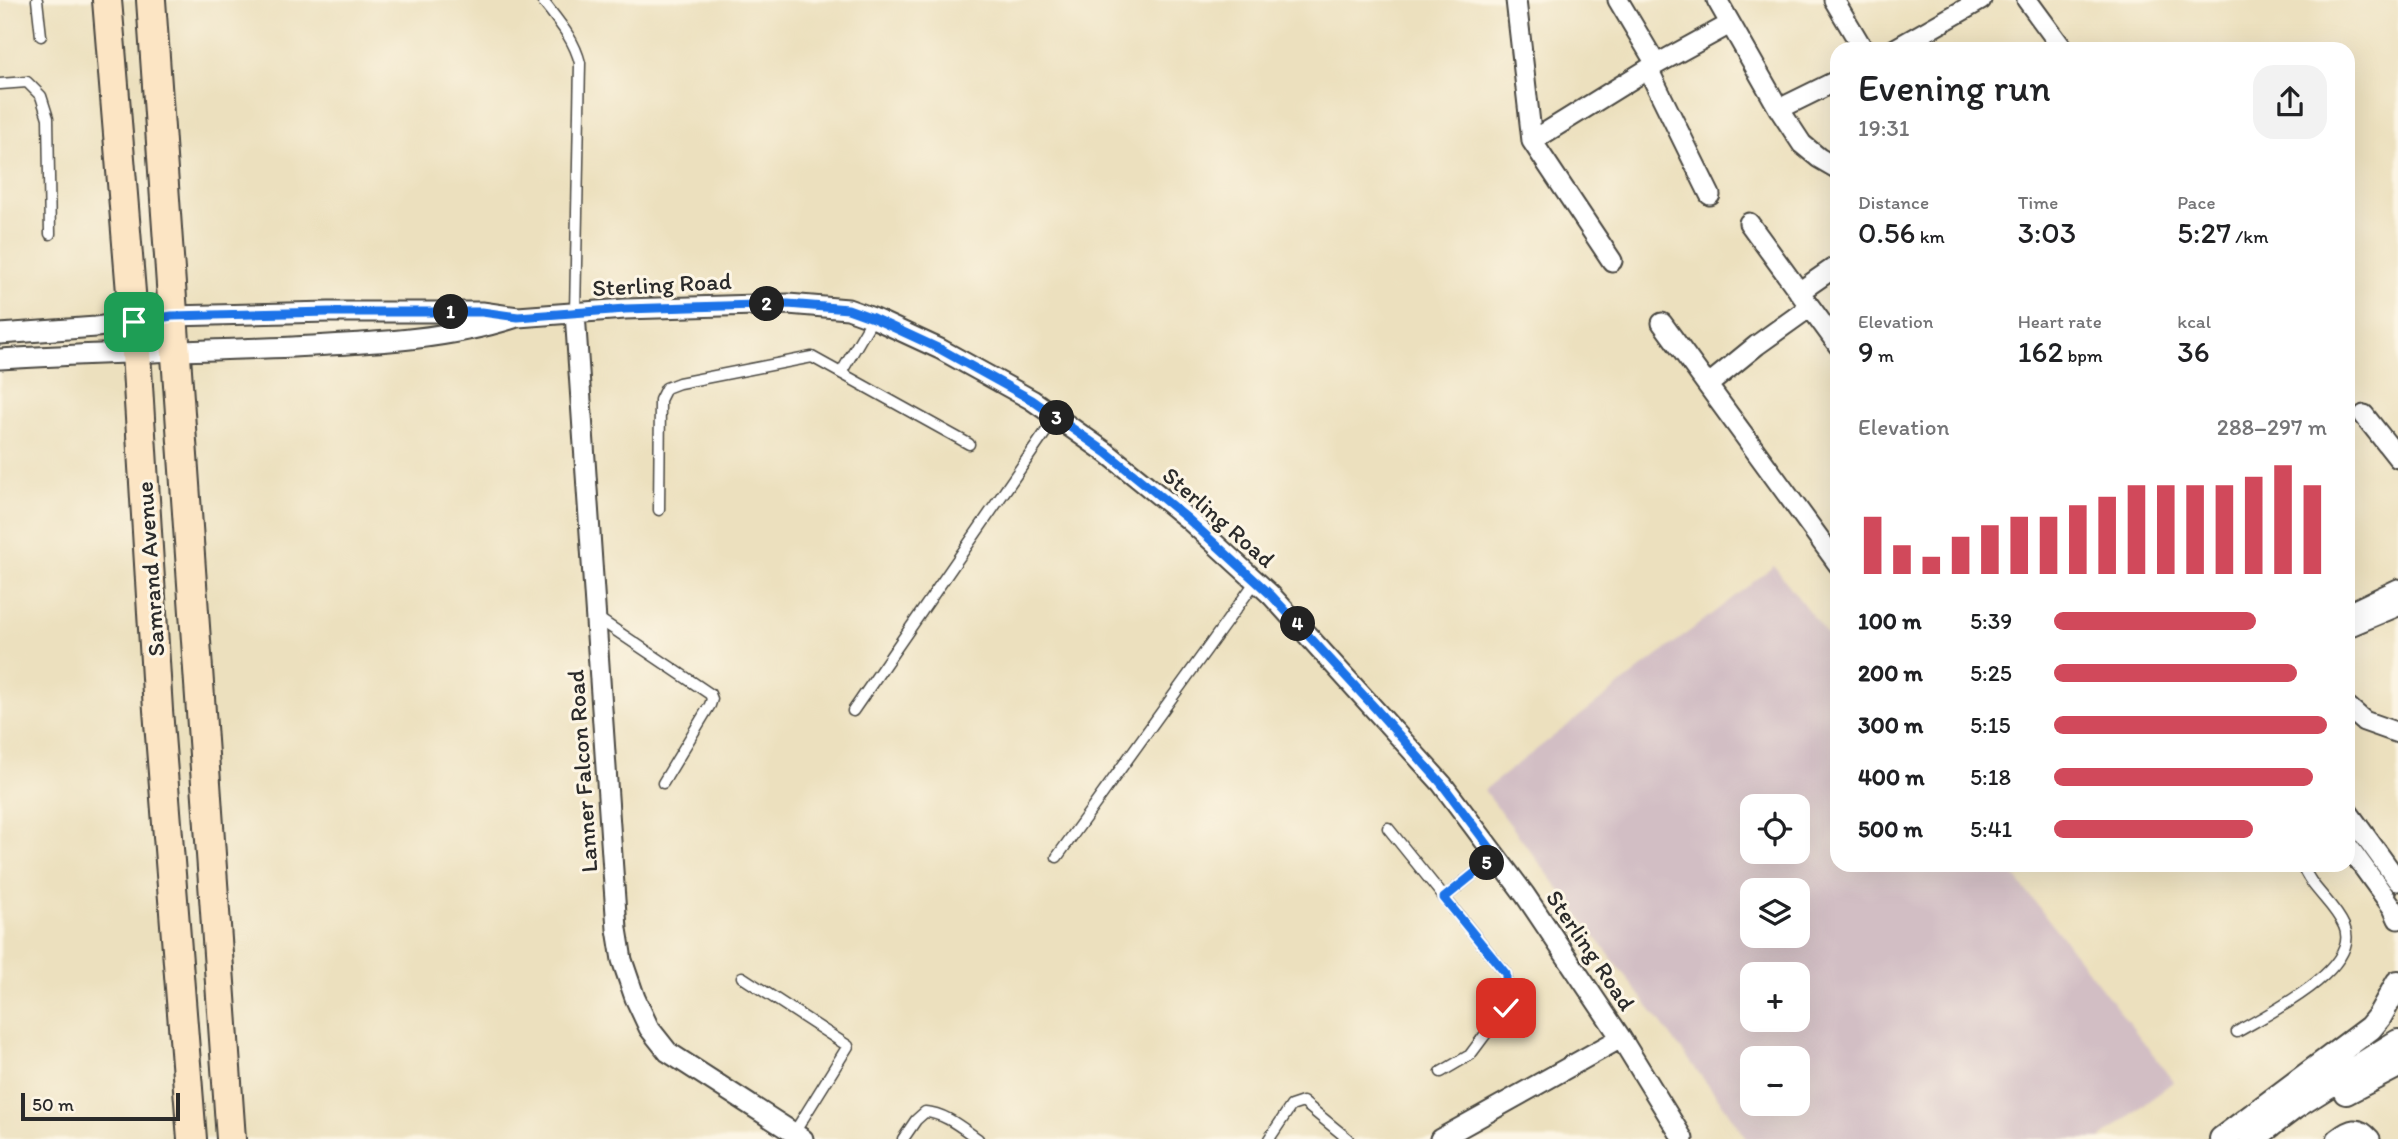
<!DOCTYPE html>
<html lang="en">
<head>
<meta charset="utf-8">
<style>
	:root { --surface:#fff; --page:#f2f2f2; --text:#202124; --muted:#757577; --accent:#d1495b }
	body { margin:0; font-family:Itim,sans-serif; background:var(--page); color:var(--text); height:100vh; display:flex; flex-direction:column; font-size:26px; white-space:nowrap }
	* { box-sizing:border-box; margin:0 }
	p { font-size:23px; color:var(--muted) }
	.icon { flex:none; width:38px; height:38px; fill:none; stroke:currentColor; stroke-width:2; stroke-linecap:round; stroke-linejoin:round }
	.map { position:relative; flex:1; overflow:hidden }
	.panel { position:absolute; left:1830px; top:42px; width:525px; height:830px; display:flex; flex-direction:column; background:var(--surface); border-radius:21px; box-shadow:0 7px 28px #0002 }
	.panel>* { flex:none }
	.fabs { position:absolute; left:1740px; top:794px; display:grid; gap:14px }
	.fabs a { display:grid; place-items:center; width:70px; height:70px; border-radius:14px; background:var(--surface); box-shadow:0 7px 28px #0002; font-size:35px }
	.scale { position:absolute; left:21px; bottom:18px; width:159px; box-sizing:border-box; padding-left:7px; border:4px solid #2b2b2b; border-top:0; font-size:19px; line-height:24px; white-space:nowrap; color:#2b2b2b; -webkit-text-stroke:5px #fcf5e5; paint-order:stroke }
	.pin { position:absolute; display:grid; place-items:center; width:60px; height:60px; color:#fff; margin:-30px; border-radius:14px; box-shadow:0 4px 10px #0006 }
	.km { position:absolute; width:35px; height:35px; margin:-18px; border-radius:50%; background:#222; color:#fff; font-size:19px; line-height:35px; text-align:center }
	.round { display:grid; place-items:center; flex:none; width:74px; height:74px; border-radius:21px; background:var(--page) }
	.headline { display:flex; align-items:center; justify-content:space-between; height:119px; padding:0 28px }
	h1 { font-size:38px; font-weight:600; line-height:52px }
	.stats { display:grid; grid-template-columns:repeat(3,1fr); gap:10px; height:119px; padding:7px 28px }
	.stats div { display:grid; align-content:center }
	.stats b { font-size:30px; font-weight:600 }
	.stats small { font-size:19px; font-weight:400 }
	.stats p { font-size:19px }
	.chart { height:196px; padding:14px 28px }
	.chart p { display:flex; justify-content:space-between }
	.chart svg { width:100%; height:126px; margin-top:7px; stroke:var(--accent); stroke-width:6 }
	ul { padding:0 28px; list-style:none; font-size:23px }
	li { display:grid; grid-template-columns:112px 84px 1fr; align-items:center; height:52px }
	li i { height:18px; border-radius:9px; background:var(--accent) }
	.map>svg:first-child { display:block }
	.industrial { fill:#d2bec4; fill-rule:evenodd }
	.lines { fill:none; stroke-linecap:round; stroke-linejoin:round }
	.service-casing { stroke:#484641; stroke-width:13 }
	.minor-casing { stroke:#484641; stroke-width:23 }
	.tertiary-casing { stroke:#484641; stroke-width:28 }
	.secondary-casing { stroke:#484641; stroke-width:32 }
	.service { stroke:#fff; stroke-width:10 }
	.minor { stroke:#fff; stroke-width:19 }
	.tertiary { stroke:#fff; stroke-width:24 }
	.secondary { stroke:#fce5c4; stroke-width:28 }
	.route-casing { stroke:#fff; stroke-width:14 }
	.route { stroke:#1a73e8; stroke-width:9 }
	.labels { text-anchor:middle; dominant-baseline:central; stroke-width:6; stroke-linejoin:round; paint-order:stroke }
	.street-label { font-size:24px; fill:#2b2b2b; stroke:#fcf5e5 }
</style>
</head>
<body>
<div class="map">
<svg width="2398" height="1139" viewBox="0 0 2398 1139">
	<rect width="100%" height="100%" fill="#fcf5e5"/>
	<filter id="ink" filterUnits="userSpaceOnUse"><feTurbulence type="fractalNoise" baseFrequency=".0143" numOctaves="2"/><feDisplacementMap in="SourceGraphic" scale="14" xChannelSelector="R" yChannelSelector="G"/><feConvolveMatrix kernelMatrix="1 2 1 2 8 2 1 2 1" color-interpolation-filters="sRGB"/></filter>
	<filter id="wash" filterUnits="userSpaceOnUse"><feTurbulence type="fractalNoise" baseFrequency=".00686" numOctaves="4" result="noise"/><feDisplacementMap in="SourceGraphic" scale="28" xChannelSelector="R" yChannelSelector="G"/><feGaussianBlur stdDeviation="1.57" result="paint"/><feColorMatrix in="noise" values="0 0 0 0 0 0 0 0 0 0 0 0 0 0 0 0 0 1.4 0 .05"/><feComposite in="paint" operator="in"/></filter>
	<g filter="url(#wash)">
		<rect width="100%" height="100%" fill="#ece0be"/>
		<!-- industrial -->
		<path class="industrial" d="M 1774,566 L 1837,648 L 1838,864 L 2006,865 L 2174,1081 L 2100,1139 L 1746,1139 L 1727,1110 L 1484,790 ZM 1752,807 L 1797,807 L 1797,852 L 1752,852 ZM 1752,891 L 1797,891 L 1797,936 L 1752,936 ZM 1752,975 L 1797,975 L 1797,1020 L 1752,1020 ZM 1752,1059 L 1797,1059 L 1797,1104 L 1752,1104 Z"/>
	</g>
	<g filter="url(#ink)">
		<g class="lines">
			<defs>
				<path id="service" d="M 37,0 L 41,36
					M 542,0 C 557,20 574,38 580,63 L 575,313
					M 0,84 L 27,82 L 41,96 L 48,118 L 50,234
					M 841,373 L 873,318
					M 659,510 L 660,400 L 666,388 L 679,383 L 812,357 L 969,444
					M 596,617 L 710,694 L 712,699 L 710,705 L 663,783
					M 853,711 L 1056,417
					M 1388,828 L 1506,974 L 1505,1008 L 1470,1055 L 1441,1072
					M 1057,857 L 1256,581
					M 1444,898 L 1496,856
					M 742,977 L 848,1046 L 794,1133
					M 2237,1032 C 2266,1015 2363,968 2344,926 C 2334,903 2310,888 2302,864
					M 903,1139 L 916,1120 L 925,1112 C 945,1113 962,1128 978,1139
					M 1269,1139 L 1291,1106 L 1303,1102 L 1348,1139"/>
				<path id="minor" d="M 1516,0 L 1532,141
					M 1618,0 L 1656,64
					M 1717,0 L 1779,109 L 1802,144 L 1819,158 L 1838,169
					M 1834,0 L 1863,49
					M 2027,0 L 2063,49
					M 1895,49 L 1981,0
					M 1648,69 L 1710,195
					M 1779,109 L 1838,80
					M 1749,223 L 1838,345
					M 1612,261 L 1532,141 L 1648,69 L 1730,24
					M 1799,292 L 1838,265
					M 575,313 L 617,929 L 622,960 L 635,998 L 649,1028 L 668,1052 L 803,1139
					M 1662,323 L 1838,564
					M 0,334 L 96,327 L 172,316 L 329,312 L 482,312 L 518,317 L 625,309 L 788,304 L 848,309 L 873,318 L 940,349 L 1032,400 L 1107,453 L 1188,519 L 1271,595 L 1442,784 L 1525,895 L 1621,1038 L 1683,1139
					M 0,359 C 97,353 195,351 293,347 C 367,343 442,341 514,318
					M 1708,385 L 1757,345 L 1810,307
					M 2364,415 L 2398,458
					M 2348,613 L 2398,589
					M 2348,627 L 2398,606
					M 2348,707 L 2364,721 L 2398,733
					M 2348,812 L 2398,881
					M 2348,846 L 2393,908 L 2398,919
					M 1440,1139 L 1621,1038
					M 2337,1139 C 2350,1129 2358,1125 2370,1139"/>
				<path id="tertiary" d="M 2346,1092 L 2398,1065
					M 2222,1139 L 2370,1028 L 2379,1017 L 2398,983
					M 2252,1139 L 2294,1107 L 2398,1042"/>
				<path id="secondary" d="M 107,0 L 136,353 L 158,710 L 192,1139
					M 151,0 L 231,1139"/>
			</defs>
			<!-- service casing -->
			<use href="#service" class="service-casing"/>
			<!-- minor casing -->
			<use href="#minor" class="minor-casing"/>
			<!-- tertiary casing -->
			<use href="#tertiary" class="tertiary-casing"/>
			<!-- secondary casing -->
			<use href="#secondary" class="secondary-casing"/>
			<!-- service -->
			<use href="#service" class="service"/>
			<!-- minor -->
			<use href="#minor" class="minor"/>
			<!-- tertiary -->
			<use href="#tertiary" class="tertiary"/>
			<!-- secondary -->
			<use href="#secondary" class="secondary"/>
		</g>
	</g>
	<g class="lines" filter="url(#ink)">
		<defs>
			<path id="route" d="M 134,322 L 172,316 L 329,312 L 482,312 L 518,317 L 625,309 L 788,304 L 848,309 L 873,318 L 940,349 L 1032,400 L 1107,453 L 1188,519 L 1271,595 L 1375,708 L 1442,784 L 1496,856 L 1444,898 L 1506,974 L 1506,1008"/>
		</defs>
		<!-- route casing -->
		<use href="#route" class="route-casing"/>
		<!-- route -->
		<use href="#route" class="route"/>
	</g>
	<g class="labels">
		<!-- street labels -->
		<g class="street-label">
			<text transform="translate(662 284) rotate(-3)">Sterling Road</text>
			<text transform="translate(1219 517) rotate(41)">Sterling Road</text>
			<text transform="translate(150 569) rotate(-94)">Samrand Avenue</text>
			<text transform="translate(582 771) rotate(-94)">Lanner Falcon Road</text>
			<text transform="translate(1591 950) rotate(56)">Sterling Road</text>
		</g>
	</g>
</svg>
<div class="fabs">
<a><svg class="icon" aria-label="locate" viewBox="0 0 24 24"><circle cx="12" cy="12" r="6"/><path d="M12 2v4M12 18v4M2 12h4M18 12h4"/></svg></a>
<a><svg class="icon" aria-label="layers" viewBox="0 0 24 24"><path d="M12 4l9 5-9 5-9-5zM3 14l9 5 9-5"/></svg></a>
<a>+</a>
<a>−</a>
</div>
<div class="scale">50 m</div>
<div class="pin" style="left:134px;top:322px;background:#1e9e55"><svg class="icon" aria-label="arrive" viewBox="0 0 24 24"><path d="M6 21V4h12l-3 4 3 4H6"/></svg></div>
<div class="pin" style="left:1506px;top:1008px;background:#d93025"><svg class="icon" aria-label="check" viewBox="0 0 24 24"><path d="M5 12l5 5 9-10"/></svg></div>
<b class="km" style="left:451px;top:312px">1</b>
<b class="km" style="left:767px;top:304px">2</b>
<b class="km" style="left:1057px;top:418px">3</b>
<b class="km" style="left:1298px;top:624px">4</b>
<b class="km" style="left:1487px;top:863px">5</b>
<section class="panel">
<div class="headline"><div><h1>Evening run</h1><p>19:31</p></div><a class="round"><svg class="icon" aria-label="share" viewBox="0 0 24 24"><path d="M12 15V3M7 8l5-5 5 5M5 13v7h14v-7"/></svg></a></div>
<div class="stats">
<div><p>Distance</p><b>0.56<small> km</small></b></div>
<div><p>Time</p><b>3:03</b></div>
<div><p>Pace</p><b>5:27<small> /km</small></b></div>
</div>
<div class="stats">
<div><p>Elevation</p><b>9<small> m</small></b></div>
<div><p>Heart rate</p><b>162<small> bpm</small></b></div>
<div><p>kcal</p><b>36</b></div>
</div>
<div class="chart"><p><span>Elevation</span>288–297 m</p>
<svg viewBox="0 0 160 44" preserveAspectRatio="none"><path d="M5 44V24M15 44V34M25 44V38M35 44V31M45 44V27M55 44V24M65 44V24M75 44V20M85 44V17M95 44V13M105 44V13M115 44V13M125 44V13M135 44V10M145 44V6M155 44V13"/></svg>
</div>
<ul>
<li><b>100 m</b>5:39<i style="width:74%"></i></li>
<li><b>200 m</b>5:25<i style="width:89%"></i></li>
<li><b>300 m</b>5:15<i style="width:100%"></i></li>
<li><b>400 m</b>5:18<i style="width:95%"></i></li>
<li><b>500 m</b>5:41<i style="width:73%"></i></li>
</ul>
</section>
</div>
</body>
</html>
